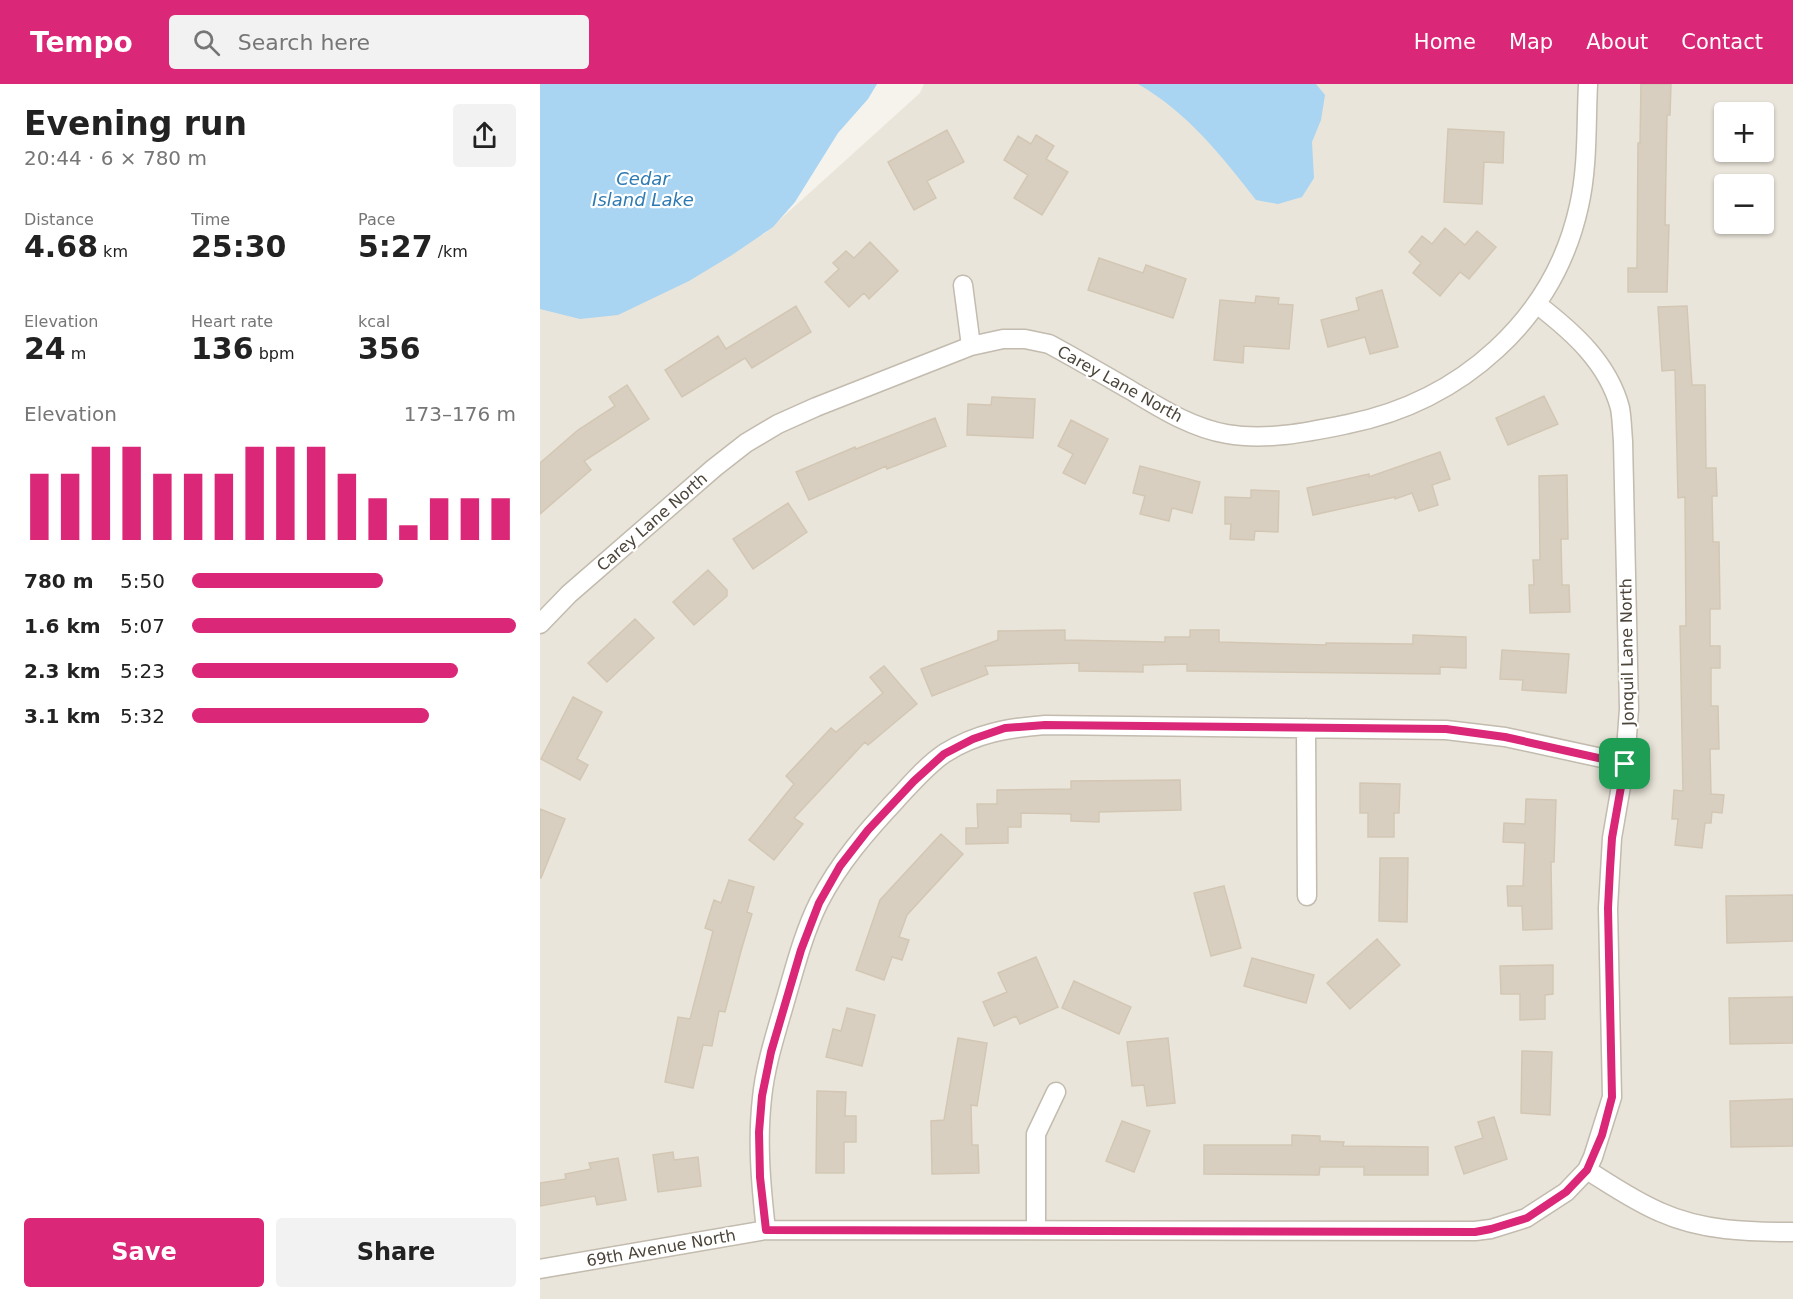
<!DOCTYPE html>
<html lang="en">
<head>
<meta charset="utf-8">
<style>
	:root { --surface:#fff; --page:#f2f2f2; --text:#222; --muted:#767676; --accent:#db2777 }
	body { margin:0; font-family:"DejaVu Sans",sans-serif; background:var(--page); color:var(--text); height:100vh; display:flex; flex-direction:column; font-size:22px; white-space:nowrap }
	* { box-sizing:border-box; margin:0 }
	p { font-size:20px; color:var(--muted) }
	.icon { flex:none; width:33px; height:33px; fill:none; stroke:currentColor; stroke-width:2; stroke-linecap:round; stroke-linejoin:round }
	.map { position:relative; flex:1; overflow:hidden }
	.drawer { display:flex; flex-direction:column; background:var(--surface); width:540px }
	.drawer>* { flex:none }
	.fabs { position:absolute; left:1174px; top:18px; display:grid; gap:12px }
	.fabs a { display:grid; place-items:center; width:60px; height:60px; border-radius:6px; background:var(--surface); box-shadow:0 2px 4px #0004; font-size:30px }
	.pin { position:absolute; display:grid; place-items:center; width:51px; height:51px; color:#fff; margin:-26px; border-radius:12px; box-shadow:0 3px 9px #0006 }
	.round { display:grid; place-items:center; flex:none; width:63px; height:63px; border-radius:6px; background:var(--page) }
	.summary { display:flex; align-items:center; justify-content:space-between; height:102px; padding:0 24px }
	h1 { font-size:33px; font-weight:700; line-height:45px }
	.stats { display:grid; grid-template-columns:repeat(3,1fr); gap:9px; height:102px; padding:6px 24px }
	.stats div { display:grid; align-content:center }
	.stats b { font-size:30px; font-weight:700 }
	.stats small { font-size:16px; font-weight:400 }
	.stats p { font-size:16px }
	.chart { height:168px; padding:12px 24px }
	.chart p { display:flex; justify-content:space-between }
	.chart svg { width:100%; height:108px; margin-top:6px; stroke:var(--accent); stroke-width:6 }
	.button { display:flex; gap:12px; margin-top:auto; padding:12px 24px }
	.button a { flex:1; height:69px; border-radius:6px; background:var(--accent); color:#fff; font-size:24px; font-weight:700; line-height:69px; text-align:center }
	.button a+a { background:var(--page); color:var(--text) }
	ul { padding:0 24px; list-style:none; font-size:20px }
	li { display:grid; grid-template-columns:96px 72px 1fr; align-items:center; height:45px }
	li i { height:15px; border-radius:8px; background:var(--accent) }
	header { display:flex; align-items:center; gap:36px; box-sizing:border-box; height:84px; padding:0 30px; background:var(--accent); color:#fff }
	header strong { font-size:28px }
	nav { display:flex; gap:33px; margin-inline-start:auto; font-size:21px }
	.search { width:420px; height:54px; background:var(--page); display:flex; align-items:center; gap:15px; box-sizing:border-box; padding:0 21px; border-radius:6px; color:var(--muted); font-size:22px }
	main { display:flex; flex:1; min-height:0 }
	.map>svg:first-child { display:block }
	.residential { fill:#eae5da; fill-rule:evenodd }
	.water { fill:#a9d4f2 }
	.building { fill:#d8cfc1; stroke:#d3c7b4; stroke-width:1.5 }
	.lines { fill:none; stroke-linecap:round; stroke-linejoin:round }
	.street-casing { stroke:#c2bbae; stroke-width:21 }
	.street { stroke:#fff; stroke-width:18 }
	.route-casing { stroke:#fff; stroke-width:12 }
	.route { stroke:#db2777; stroke-width:8 }
	.labels { text-anchor:middle; dominant-baseline:central; stroke-width:4.5; stroke-linejoin:round; paint-order:stroke }
	.street-label { font-size:16px; fill:#4b4439; stroke:#fff }
	.water-label { font-size:18px; font-style:italic; fill:#2e7ab2; stroke:#fff }
</style>
</head>
<body>
<header>
<strong>Tempo</strong>
<div class="search"><svg class="icon" aria-label="search" viewBox="0 0 24 24"><circle cx="10" cy="10" r="6"/><path d="M15 15l6 6"/></svg>Search here</div>
<nav><a>Home</a><a>Map</a><a>About</a><a>Contact</a></nav>
</header>
<main>
<section class="drawer">
<div class="summary"><div><h1>Evening run</h1><p>20:44 · 6 × 780 m</p></div><a class="round"><svg class="icon" aria-label="share" viewBox="0 0 24 24"><path d="M12 15V3M7 8l5-5 5 5M5 13v7h14v-7"/></svg></a></div>
<div class="stats">
<div><p>Distance</p><b>4.68<small> km</small></b></div>
<div><p>Time</p><b>25:30</b></div>
<div><p>Pace</p><b>5:27<small> /km</small></b></div>
</div>
<div class="stats">
<div><p>Elevation</p><b>24<small> m</small></b></div>
<div><p>Heart rate</p><b>136<small> bpm</small></b></div>
<div><p>kcal</p><b>356</b></div>
</div>
<div class="chart"><p><span>Elevation</span>173–176 m</p>
<svg viewBox="0 0 160 44" preserveAspectRatio="none"><path d="M5 44V17M15 44V17M25 44V6M35 44V6M45 44V17M55 44V17M65 44V17M75 44V6M85 44V6M95 44V6M105 44V17M115 44V27M125 44V38M135 44V27M145 44V27M155 44V27"/></svg>
</div>
<ul>
<li><b>780 m</b>5:50<i style="width:59%"></i></li>
<li><b>1.6 km</b>5:07<i style="width:100%"></i></li>
<li><b>2.3 km</b>5:23<i style="width:82%"></i></li>
<li><b>3.1 km</b>5:32<i style="width:73%"></i></li>
</ul>
<div class="button"><a>Save</a><a>Share</a></div>
</section>
<div class="map">
<svg width="1253" height="1215" viewBox="0 0 1253 1215">
	<rect width="100%" height="100%" fill="#f6f3ec"/>
	<!-- residential -->
	<path class="residential" d="M 384,0 L 1253,0 L 1253,1215 L 0,1215 L 0,223 L 130,191 L 224,150 L 380,9 ZM 1185,28 L 1224,28 L 1224,68 L 1185,68 ZM 1185,100 L 1224,100 L 1224,140 L 1185,140 Z"/>
	<!-- water -->
	<path class="water" d="M 0,0 L 337,0 L 328,15 L 298,49 L 255,118 L 233,143 L 192,171 L 149,197 L 78,231 L 40,235 L 0,225 Z
		M 598,0 L 776,0 L 785,11 L 781,36 L 772,58 L 774,94 L 762,113 L 738,120 L 716,116 C 681,71 648,29 598,0 Z"/>
	<!-- building -->
	<path class="building" d="M 1101,0 L 1131,0 L 1130,31 L 1127,31 L 1125,141 L 1129,141 L 1127,208 L 1088,208 L 1088,184 L 1097,184 L 1098,59 L 1100,59 Z
		M 908,45 L 964,48 L 963,79 L 944,78 L 942,120 L 904,118 Z
		M 407,46 L 424,78 L 387,97 L 396,114 L 374,126 L 348,78 Z
		M 496,51 L 514,62 L 506,75 L 528,88 L 502,131 L 474,114 L 488,91 L 464,76 L 478,52 L 491,60 Z
		M 905,144 L 925,161 L 937,147 L 956,163 L 929,195 L 920,188 L 900,212 L 873,189 L 881,179 L 869,168 L 882,152 L 892,160 Z
		M 330,158 L 358,187 L 329,215 L 324,209 L 309,223 L 285,198 L 299,185 L 293,179 L 306,167 L 314,174 Z
		M 559,174 L 603,189 L 606,181 L 646,195 L 633,234 L 548,206 Z
		M 842,206 L 858,263 L 830,270 L 825,253 L 788,263 L 781,236 L 819,226 L 816,214 Z
		M 716,212 L 739,214 L 738,220 L 753,221 L 749,265 L 704,262 L 703,279 L 674,276 L 680,216 L 715,219 Z
		M 256,222 L 271,248 L 212,284 L 205,274 L 142,313 L 125,286 L 178,252 L 186,265 Z
		M 1147,222 L 1152,301 L 1165,301 L 1166,384 L 1176,384 L 1177,412 L 1172,412 L 1173,458 L 1179,458 L 1180,525 L 1170,525 L 1170,562 L 1180,562 L 1180,584 L 1171,584 L 1171,622 L 1178,622 L 1179,665 L 1170,665 L 1171,710 L 1184,711 L 1182,729 L 1172,728 L 1171,739 L 1165,739 L 1162,764 L 1135,761 L 1138,735 L 1132,735 L 1134,706 L 1143,707 L 1140,542 L 1146,542 L 1145,413 L 1138,414 L 1135,286 L 1122,287 L 1118,223 Z
		M 87,301 L 109,335 L 44,377 L 51,386 L 0,430 L 0,379 L 38,346 L 75,322 L 69,313 Z
		M 1004,312 L 1018,340 L 968,361 L 956,334 Z
		M 452,313 L 495,315 L 493,354 L 427,351 L 428,320 L 451,321 Z
		M 395,334 L 406,362 L 347,385 L 346,382 L 269,416 L 256,388 L 315,363 L 316,365 Z
		M 531,336 L 568,355 L 545,400 L 523,389 L 533,370 L 518,362 Z
		M 900,368 L 910,395 L 892,401 L 898,421 L 879,427 L 872,409 L 855,415 L 855,413 L 773,431 L 767,404 L 829,390 L 829,393 Z
		M 600,382 L 660,398 L 652,429 L 632,424 L 629,437 L 600,430 L 605,412 L 593,409 Z
		M 1027,391 L 1028,455 L 1021,455 L 1022,501 L 1029,501 L 1030,528 L 990,529 L 989,501 L 994,501 L 993,476 L 1000,476 L 999,392 Z
		M 711,406 L 739,407 L 738,448 L 715,447 L 714,456 L 690,455 L 691,440 L 685,440 L 685,413 L 711,414 Z
		M 248,419 L 267,448 L 213,485 L 193,455 Z
		M 168,486 L 187,506 L 187,512 L 154,541 L 133,518 Z
		M 95,535 L 114,554 L 67,598 L 48,579 Z
		M 525,546 L 525,556 L 625,558 L 625,553 L 650,553 L 650,546 L 679,546 L 679,558 L 786,561 L 786,559 L 873,560 L 873,551 L 926,553 L 926,584 L 900,583 L 900,590 L 647,587 L 647,580 L 603,581 L 603,588 L 539,587 L 539,579 L 445,582 L 448,590 L 392,612 L 381,585 L 458,556 L 458,547 Z
		M 962,566 L 1029,570 L 1026,609 L 982,606 L 983,596 L 960,595 Z
		M 344,582 L 377,620 L 328,661 L 325,658 L 254,734 L 263,740 L 234,776 L 209,756 L 254,700 L 246,692 L 291,644 L 296,648 L 343,609 L 330,593 Z
		M 33,613 L 62,628 L 37,675 L 48,681 L 40,696 L 1,675 Z
		M 640,696 L 641,726 L 559,728 L 559,738 L 531,737 L 531,730 L 481,729 L 481,743 L 468,743 L 468,759 L 426,760 L 426,744 L 438,744 L 437,720 L 457,720 L 457,706 L 531,705 L 531,697 Z
		M 820,699 L 860,700 L 859,729 L 854,729 L 854,753 L 828,753 L 828,729 L 820,729 Z
		M 986,715 L 1016,716 L 1014,778 L 1011,778 L 1012,845 L 983,846 L 982,822 L 968,822 L 967,802 L 983,802 L 985,759 L 963,758 L 964,739 L 985,740 Z
		M 0,725 L 25,735 L 1,794 L 0,794 Z
		M 401,750 L 423,770 L 367,831 L 359,853 L 369,856 L 362,876 L 352,873 L 344,896 L 316,886 L 340,816 Z
		M 840,774 L 868,774 L 867,838 L 839,837 Z
		M 189,796 L 214,803 L 207,828 L 212,830 L 201,867 L 185,928 L 179,927 L 172,962 L 163,961 L 153,1004 L 125,998 L 138,933 L 150,935 L 173,847 L 165,844 L 174,816 L 181,819 Z
		M 684,802 L 701,864 L 671,872 L 654,809 Z
		M 1253,811 L 1253,857 L 1187,859 L 1186,812 Z
		M 837,855 L 860,881 L 810,925 L 787,899 Z
		M 496,873 L 518,923 L 480,940 L 476,932 L 454,942 L 443,918 L 467,908 L 458,889 Z
		M 712,874 L 774,891 L 766,919 L 704,902 Z
		M 1013,881 L 1013,910 L 1005,911 L 1005,935 L 980,936 L 980,910 L 961,910 L 960,882 Z
		M 534,897 L 591,923 L 579,950 L 522,924 Z
		M 1253,913 L 1253,959 L 1190,960 L 1189,914 Z
		M 307,924 L 335,931 L 322,982 L 286,973 L 293,945 L 301,947 Z
		M 418,954 L 447,959 L 437,1022 L 431,1021 L 432,1061 L 438,1061 L 439,1089 L 392,1090 L 391,1037 L 404,1036 Z
		M 628,954 L 635,1019 L 607,1022 L 604,1001 L 592,1002 L 587,958 Z
		M 982,967 L 1012,968 L 1010,1031 L 981,1029 Z
		M 277,1007 L 306,1008 L 305,1032 L 316,1032 L 316,1058 L 304,1058 L 304,1089 L 276,1089 Z
		M 1253,1015 L 1253,1062 L 1191,1063 L 1190,1017 Z
		M 954,1033 L 967,1075 L 924,1090 L 915,1063 L 943,1054 L 938,1038 Z
		M 582,1037 L 610,1047 L 594,1088 L 566,1077 Z
		M 752,1051 L 780,1052 L 780,1057 L 804,1058 L 803,1062 L 888,1063 L 888,1091 L 824,1091 L 824,1083 L 780,1083 L 779,1091 L 664,1090 L 664,1061 L 752,1061 Z
		M 133,1068 L 134,1076 L 158,1073 L 161,1102 L 118,1108 L 113,1071 Z
		M 78,1074 L 86,1116 L 57,1121 L 55,1112 L 0,1122 L 0,1099 L 26,1095 L 25,1090 L 51,1085 L 49,1079 Z"/>
	<g class="lines">
		<defs>
			<path id="street" d="M 423,201 L 431,262
				M 0,540 L 29,510 L 174,384 L 206,359 L 238,340 L 276,323 L 431,262 L 463,255 L 485,255 L 509,260 C 537,275 564,291 592,307 C 622,325 652,344 687,350 C 727,357 769,348 808,340 C 921,317 1014,236 1039,122 C 1048,83 1046,40 1048,0
				M 766,644 L 767,812
				M 1047,1086 C 1071,1101 1094,1117 1120,1128 C 1162,1147 1208,1148 1253,1148
				M 496,1145 L 496,1050 L 516,1008
				M 226,1146 C 221,1102 217,1058 222,1014 C 225,983 235,952 244,921 C 254,887 263,850 279,818 C 299,779 327,747 356,716 C 371,700 387,681 405,669 C 437,649 468,644 505,641 L 906,646 L 965,653 L 1085,679
				M 0,1185 L 226,1146 L 935,1147 L 951,1145 L 986,1134 L 1026,1108 L 1047,1086 L 1053,1073 L 1072,1013 L 1068,824 L 1072,754 L 1085,679 L 1089,625 L 1083,357 C 1082,346 1082,335 1080,324 C 1068,279 1033,248 998,221"/>
		</defs>
		<!-- street casing -->
		<use href="#street" class="street-casing"/>
		<!-- street -->
		<use href="#street" class="street"/>
	</g>
	<g class="lines">
		<defs>
			<path id="route" d="M 505,641 L 906,645 L 965,653 L 1085,680 L 1072,754 L 1070,785 L 1068,824 L 1072,1013 L 1062,1051 L 1047,1086 L 1026,1108 L 987,1134 L 951,1145 L 935,1148 L 226,1146 L 220,1093 L 219,1048 L 222,1012 L 231,968 L 261,866 L 279,819 L 300,782 L 328,746 L 374,697 L 404,670 L 433,655 L 465,644 Z"/>
		</defs>
		<!-- route casing -->
		<use href="#route" class="route-casing"/>
		<!-- route -->
		<use href="#route" class="route"/>
	</g>
	<g class="labels">
		<!-- street labels -->
		<g class="street-label">
			<text transform="translate(580 300) rotate(29)">Carey Lane North</text>
			<text transform="translate(112 438) rotate(-41)">Carey Lane North</text>
			<text transform="translate(1087 568) rotate(-91)">Jonquil Lane North</text>
			<text transform="translate(121 1164) rotate(-10)">69th Avenue North</text>
		</g>
		<!-- water labels -->
		<g class="water-label">
			<text x="103" y="94">Cedar<tspan x="103" dy="21">Island Lake</tspan></text>
		</g>
	</g>
</svg>
<div class="fabs">
<a>+</a>
<a>−</a>
</div>
<div class="pin" style="left:1085px;top:680px;background:#1e9e55"><svg class="icon" aria-label="arrive" viewBox="0 0 24 24"><path d="M6 21V4h12l-3 4 3 4H6"/></svg></div>
</div>
</main>
</body>
</html>
